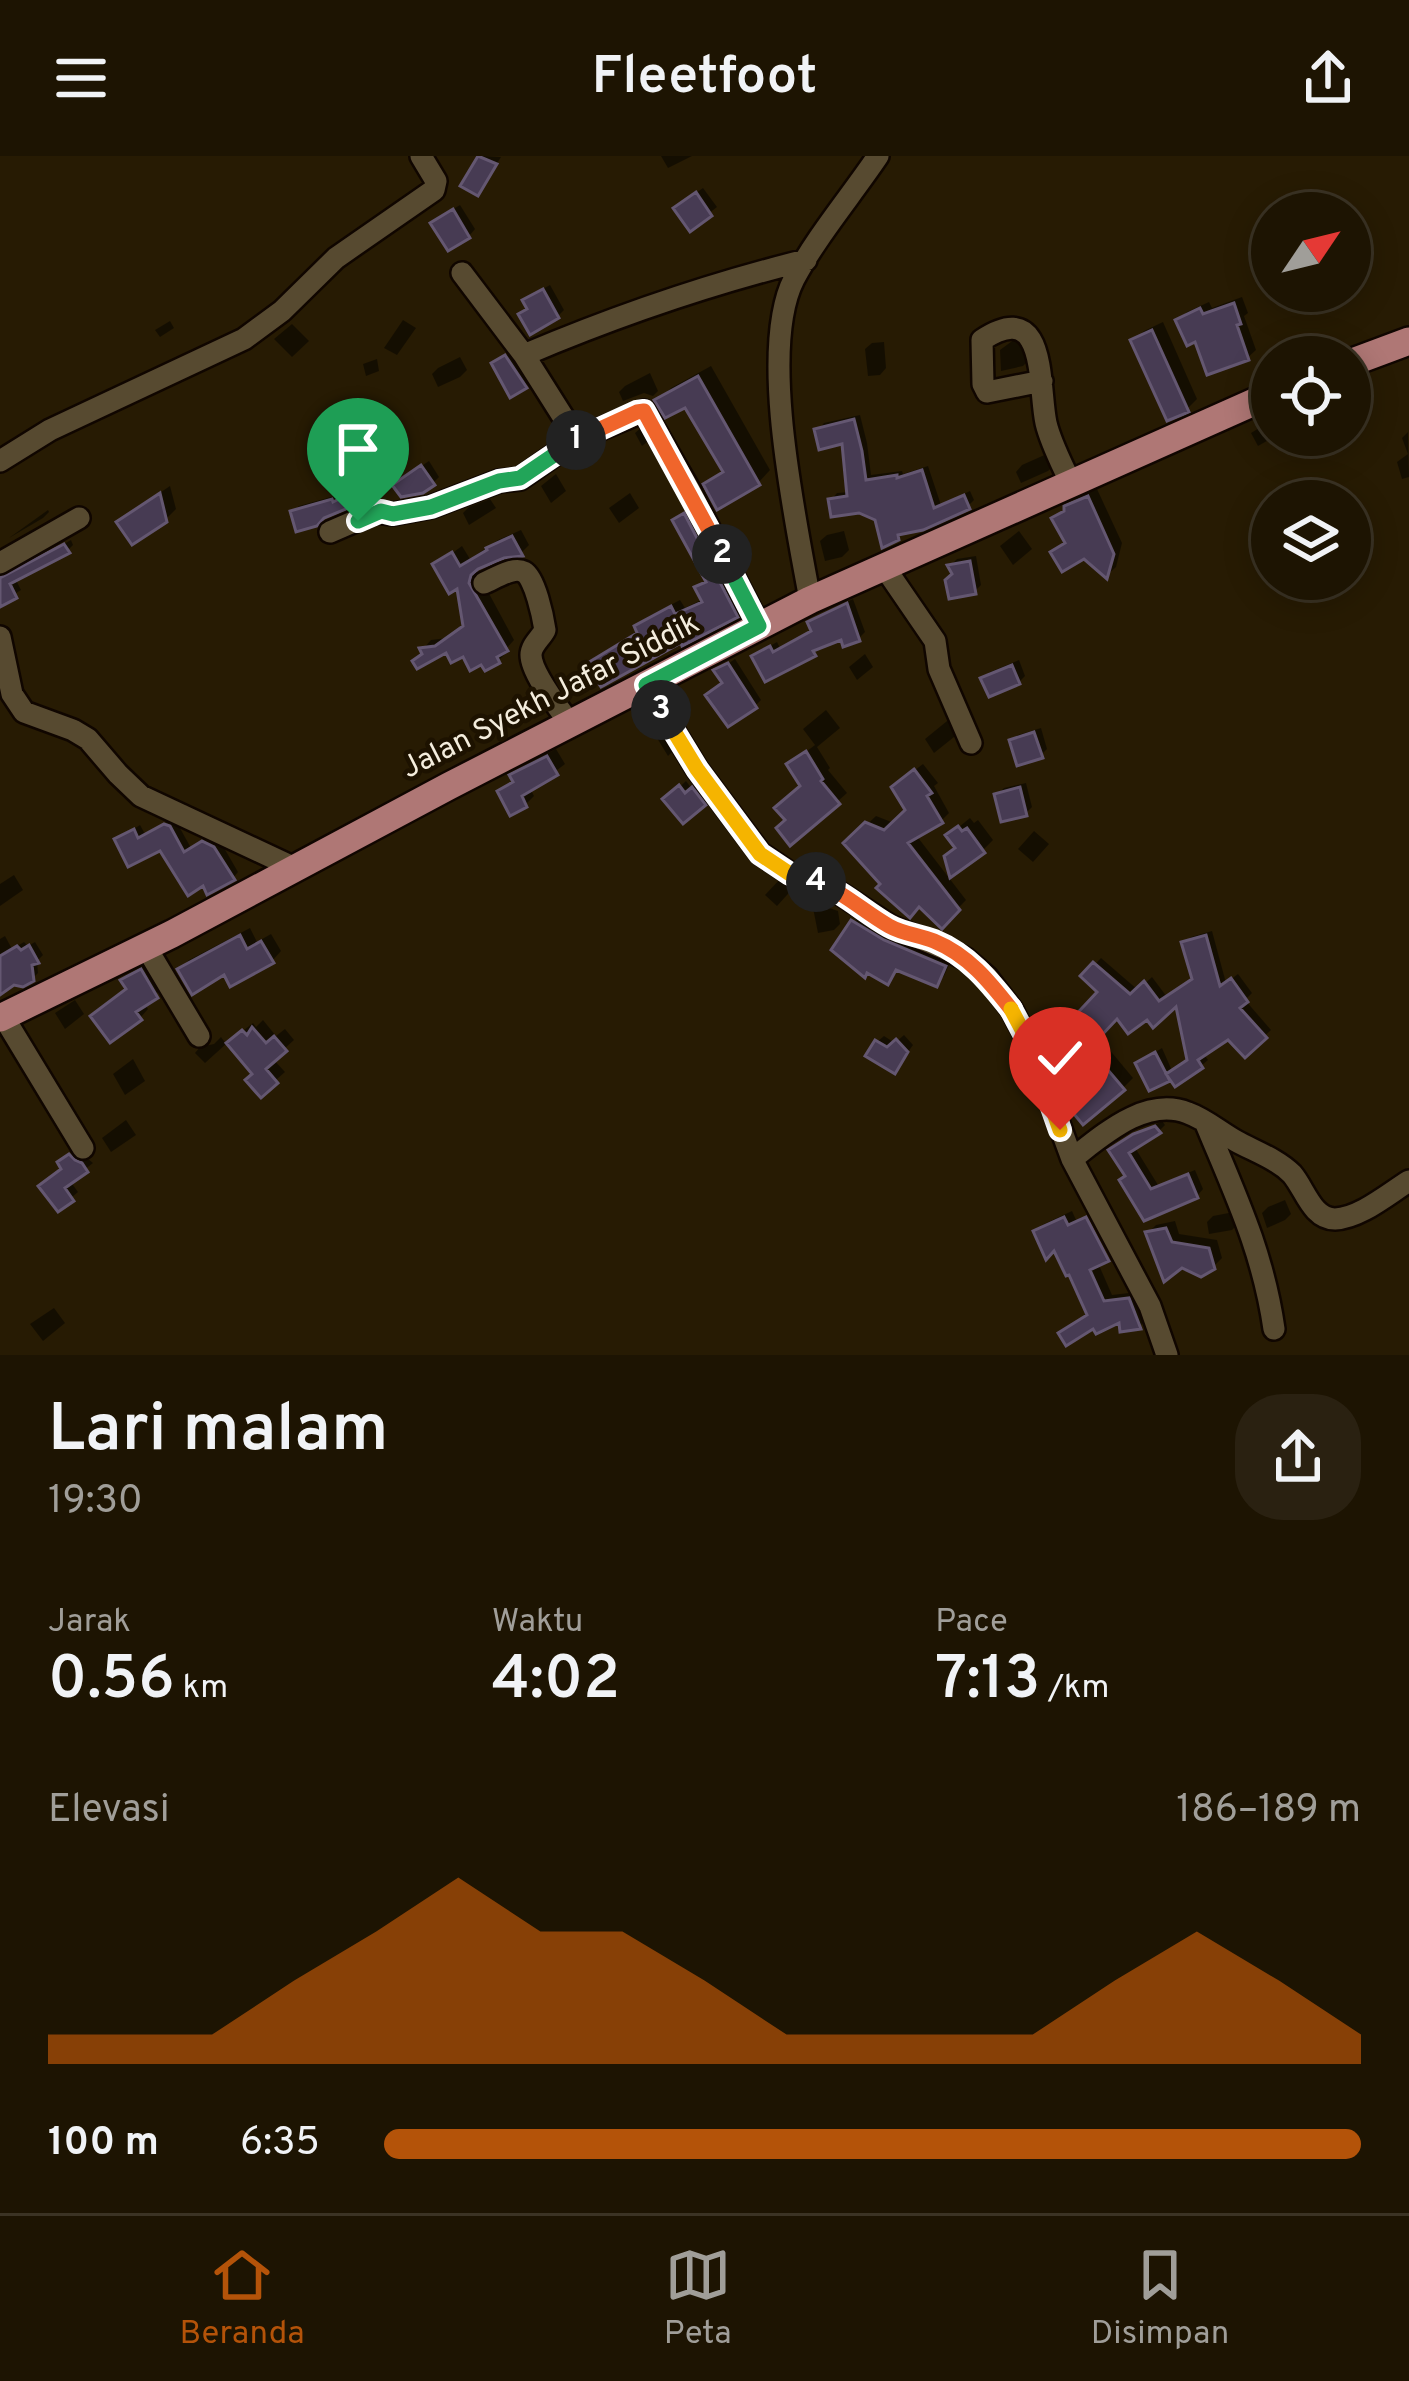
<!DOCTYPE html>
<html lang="id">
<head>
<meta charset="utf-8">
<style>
	:root { --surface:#1d1402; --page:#2a2111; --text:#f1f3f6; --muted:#a09e99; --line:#3b3324; --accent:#b45309 }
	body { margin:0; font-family:Overpass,sans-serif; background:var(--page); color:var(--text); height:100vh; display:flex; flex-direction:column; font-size:45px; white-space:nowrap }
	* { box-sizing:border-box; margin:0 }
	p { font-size:39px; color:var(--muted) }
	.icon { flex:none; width:66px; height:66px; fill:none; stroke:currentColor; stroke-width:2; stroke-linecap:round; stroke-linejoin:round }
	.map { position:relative; height:1199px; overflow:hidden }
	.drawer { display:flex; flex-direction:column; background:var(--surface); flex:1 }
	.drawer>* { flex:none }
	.needle { width:78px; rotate:55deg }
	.buttons { position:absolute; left:1251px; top:36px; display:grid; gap:24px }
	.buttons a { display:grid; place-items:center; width:120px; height:120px; border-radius:50%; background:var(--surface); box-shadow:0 6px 30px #0003,0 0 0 3px var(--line); font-size:60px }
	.pin { position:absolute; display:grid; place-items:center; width:102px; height:102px; color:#fff; margin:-123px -51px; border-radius:50% 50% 50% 0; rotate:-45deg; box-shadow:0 0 12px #0007 }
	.pin .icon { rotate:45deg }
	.km { position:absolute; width:60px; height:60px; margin:-30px; border-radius:50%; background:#222; color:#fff; font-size:33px; line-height:60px; text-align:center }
	.round { display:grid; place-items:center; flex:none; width:126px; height:126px; border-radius:48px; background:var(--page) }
	.headline { display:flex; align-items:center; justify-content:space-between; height:204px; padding:0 48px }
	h1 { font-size:66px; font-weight:600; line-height:90px }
	.metrics { display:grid; grid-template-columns:repeat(3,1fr); gap:18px; height:204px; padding:12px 48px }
	.metrics div { display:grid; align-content:center }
	.metrics b { font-size:60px; font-weight:600 }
	.metrics small { font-size:33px; font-weight:400 }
	.metrics p { font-size:33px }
	.chart { height:336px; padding:24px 48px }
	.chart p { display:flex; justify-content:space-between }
	.chart svg { width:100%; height:216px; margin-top:12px; fill:var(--accent); opacity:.7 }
	ul { padding:0 48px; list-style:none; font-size:39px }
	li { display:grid; grid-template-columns:192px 144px 1fr; align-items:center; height:90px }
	li i { height:30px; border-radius:15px; background:var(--accent) }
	header { display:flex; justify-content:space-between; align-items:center; height:156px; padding:0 48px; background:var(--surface); font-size:54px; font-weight:600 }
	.menu { display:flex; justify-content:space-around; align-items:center; height:168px; border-top:3px solid var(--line); background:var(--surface); font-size:33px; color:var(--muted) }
	.menu a { display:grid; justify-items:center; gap:6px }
	.menu .on { color:var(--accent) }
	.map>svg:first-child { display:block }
	.shadow { fill:#0007 }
	.building { fill:#473b53; stroke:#645771; stroke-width:3 }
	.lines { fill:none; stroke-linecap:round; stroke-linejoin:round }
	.minor-casing { stroke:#100600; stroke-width:26 }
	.major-casing { stroke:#100600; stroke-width:32 }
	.minor { stroke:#574a30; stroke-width:21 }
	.major { stroke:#af7775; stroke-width:27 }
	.split-1-casing { stroke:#fff; stroke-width:24 }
	.split-2-casing { stroke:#fff; stroke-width:24 }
	.split-3-casing { stroke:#fff; stroke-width:24 }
	.split-4-casing { stroke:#fff; stroke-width:24 }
	.split-5-casing { stroke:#fff; stroke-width:24 }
	.split-6-casing { stroke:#fff; stroke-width:24 }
	.split-1 { stroke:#22a559; stroke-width:15 }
	.split-2 { stroke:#f0652b; stroke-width:15 }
	.split-3 { stroke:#22a559; stroke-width:15 }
	.split-4 { stroke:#f5b400; stroke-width:15 }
	.split-5 { stroke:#f0652b; stroke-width:15 }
	.split-6 { stroke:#f5b400; stroke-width:15 }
	.labels { text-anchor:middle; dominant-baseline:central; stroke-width:9; stroke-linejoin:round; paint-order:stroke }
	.street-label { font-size:30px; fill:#f4eddd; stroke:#1d1200 }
</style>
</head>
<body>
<header><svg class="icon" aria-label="menu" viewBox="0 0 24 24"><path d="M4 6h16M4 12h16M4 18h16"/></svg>Fleetfoot<svg class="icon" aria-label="share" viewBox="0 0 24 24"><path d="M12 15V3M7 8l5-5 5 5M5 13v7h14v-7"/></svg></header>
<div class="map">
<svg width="1409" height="1199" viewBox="0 0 1409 1199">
	<rect width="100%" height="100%" fill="#271b03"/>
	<!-- shadow -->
	<path class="shadow" d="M 482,0 L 501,1 L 483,30 L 464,29 Z
		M 661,0 L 692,0 L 668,12 Z
		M 703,32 L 717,51 L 690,72 L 683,46 Z
		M 460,49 L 475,73 L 469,80 L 440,61 Z
		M 550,129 L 564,154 L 558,160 L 529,151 L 532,139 Z
		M 1242,141 L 1248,157 L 1244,160 L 1256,194 L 1247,202 L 1197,181 L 1178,164 L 1187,156 L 1209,146 L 1212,152 Z
		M 403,164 L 416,172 L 397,199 L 384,192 Z
		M 170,165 L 174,172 L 160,181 L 155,174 Z
		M 1163,166 L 1197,243 L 1187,253 L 1134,185 L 1144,175 Z
		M 292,168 L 309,185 L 292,201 L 274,183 Z
		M 1019,180 L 1033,200 L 1023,210 L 1001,215 L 1000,194 Z
		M 884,186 L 886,212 L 880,219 L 868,220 L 865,193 L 872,187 Z
		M 512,195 L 532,224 L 526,230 L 494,208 Z
		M 460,201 L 467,214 L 460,221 L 438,231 L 432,218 L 438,212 Z
		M 377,203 L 379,215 L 366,220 L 363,208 Z
		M 711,210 L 770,314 L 758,327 L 707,328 L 724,313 L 686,248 L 658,245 L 671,232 Z
		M 650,217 L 658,235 L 653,240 L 644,237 L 623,245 L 619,236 L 625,230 Z
		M 860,259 L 867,287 L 871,319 L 902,315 L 903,318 L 928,310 L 941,349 L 970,335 L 974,344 L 968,350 L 905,374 L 898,382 L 877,361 L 831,344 L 837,337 L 850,336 L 844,284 L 818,274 L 824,267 Z
		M 1272,264 L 1272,279 L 1277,279 L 1258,290 L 1251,277 Z
		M 642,271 L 652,282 L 642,290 L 635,277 Z
		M 1408,276 L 1409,321 L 1402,323 L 1397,306 L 1408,298 L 1402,282 Z
		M 1049,297 L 1054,309 L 1048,315 L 1021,327 L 1016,316 L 1022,309 Z
		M 429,305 L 439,321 L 433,327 L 402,323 Z
		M 556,318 L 566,335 L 551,347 L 541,330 Z
		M 375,325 L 379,333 L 373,339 L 293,356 L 299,350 L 338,339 L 339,342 Z
		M 170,330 L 176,353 L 165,364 L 130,357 Z
		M 1097,333 L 1122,387 L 1116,411 L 1107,419 L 1084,399 L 1054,397 L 1068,385 L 1055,362 L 1077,342 Z
		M 630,337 L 639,352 L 619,367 L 609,352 Z
		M 490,343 L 496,352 L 469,369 L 463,357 L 469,351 Z
		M 694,351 L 744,450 L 736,459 L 590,508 L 598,500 L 640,475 L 637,470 L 646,462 L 680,444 L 685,452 L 703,443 L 698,432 L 708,422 L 676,365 Z
		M 48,354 L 49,356 L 43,362 L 9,382 Z
		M 521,374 L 529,389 L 521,397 L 511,397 L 477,413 L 479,425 L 486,432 L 514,484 L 506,493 L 507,496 L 498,505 L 447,493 L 425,496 L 423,493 L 431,484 L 447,482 L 465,469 L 460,429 L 436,409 L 462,390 L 470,403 L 498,384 Z
		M 844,375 L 849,394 L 842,401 L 825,405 L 820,385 L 827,379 Z
		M 1019,375 L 1032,393 L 1013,409 L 1000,390 Z
		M 71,384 L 73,389 L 68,394 L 15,422 L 21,434 L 0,447 L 0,414 L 6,417 L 15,416 Z
		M 976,400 L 981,429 L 974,436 L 956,418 L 951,409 L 957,403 Z
		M 853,443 L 865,476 L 858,483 L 843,480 L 766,522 L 755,501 L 761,495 L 777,486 L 780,492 L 813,473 L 811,466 L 817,460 Z
		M 865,498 L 873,511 L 857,524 L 849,511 Z
		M 735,503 L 761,544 L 755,550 L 725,526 L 717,515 Z
		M 1019,504 L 1025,520 L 1019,526 L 984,522 L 990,516 Z
		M 826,554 L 840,572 L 817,591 L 830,612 L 828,614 L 847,637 L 838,645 L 788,664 L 803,629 L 790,608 L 815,589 L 803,573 Z
		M 952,561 L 959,577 L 934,597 L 925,583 Z
		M 1041,572 L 1047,593 L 1041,599 L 1012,585 L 1018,579 Z
		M 665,574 L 676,592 L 668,600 L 657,582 Z
		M 556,593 L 565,608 L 531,634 L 534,640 L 525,649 L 501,636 L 515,624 L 513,620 L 522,611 Z
		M 923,608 L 938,627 L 934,630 L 949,657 L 941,665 L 916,679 L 966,744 L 942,769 L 919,748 L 884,728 L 847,687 L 876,660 L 894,667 L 909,654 L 903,623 Z
		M 686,625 L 692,633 L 699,627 L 710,641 L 704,647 L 667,643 Z
		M 1026,627 L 1032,651 L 1026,657 L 997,639 L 1004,632 Z
		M 970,662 L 974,667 L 978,664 L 993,684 L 983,694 L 958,691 L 949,679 Z
		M 172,663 L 176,665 L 191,692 L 209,681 L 220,685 L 238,716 L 233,722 L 161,691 L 117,684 L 140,669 L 145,678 Z
		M 1034,675 L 1049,688 L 1033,706 L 1018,693 Z
		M 14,719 L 23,734 L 0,750 L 0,728 Z
		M 783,720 L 797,728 L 777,750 L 765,739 Z
		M 817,736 L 836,743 L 837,748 L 815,740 L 815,747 L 838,755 L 840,768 L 834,774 L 818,777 L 811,742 Z
		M 862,758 L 952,802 L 944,820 L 936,828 L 899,812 L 888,825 L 854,766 Z
		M 250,772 L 257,786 L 271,778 L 281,795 L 272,805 L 225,815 L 180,813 L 189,804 Z
		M 1212,775 L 1226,827 L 1238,818 L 1252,837 L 1245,844 L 1271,874 L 1245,898 L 1228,880 L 1203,897 L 1208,904 L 1201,910 L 1168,922 L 1138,907 L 1162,892 L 1173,917 L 1202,898 L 1178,845 L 1153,868 L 1102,836 L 1084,820 L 1101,802 L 1138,834 L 1152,821 L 1167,841 L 1195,822 L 1185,787 L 1191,781 Z
		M 5,780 L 12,793 L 24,786 L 28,790 L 35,786 L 43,799 L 37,805 L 38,817 L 32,823 L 0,826 L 0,783 Z
		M 150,807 L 165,831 L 144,847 L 148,853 L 140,862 L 111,883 L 129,832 L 124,824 L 132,816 Z
		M 75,844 L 84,858 L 65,873 L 55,857 Z
		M 263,864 L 276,880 L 285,873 L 294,884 L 273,903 L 285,916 L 261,937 L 239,878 L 253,867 L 256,871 Z
		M 904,879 L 913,889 L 895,914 L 877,886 L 884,880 L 895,887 Z
		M 221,881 L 226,888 L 205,907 L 195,897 L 200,891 L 214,888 Z
		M 1103,886 L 1133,922 L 1123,932 L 1091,921 L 1088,898 Z
		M 133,903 L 145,925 L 125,939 L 113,918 Z
		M 126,964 L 136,979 L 111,996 L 102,982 Z
		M 1162,965 L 1165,969 L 1159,975 L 1134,990 L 1158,1029 L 1195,1014 L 1203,1033 L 1197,1040 L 1145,1061 L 1118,988 Z
		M 77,994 L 93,1007 L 70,1025 L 78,1036 L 59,1052 L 67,1000 Z
		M 1285,1044 L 1291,1058 L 1285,1064 L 1267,1072 L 1262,1057 L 1268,1051 Z
		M 1072,1055 L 1076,1064 L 1082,1061 L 1105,1104 L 1098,1107 L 1112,1139 L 1137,1136 L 1148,1162 L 1140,1170 L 1121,1162 L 1062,1177 L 1090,1157 L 1055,1090 L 1036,1075 L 1044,1068 Z
		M 1234,1056 L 1238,1068 L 1232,1074 L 1209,1078 L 1207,1066 L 1213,1060 Z
		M 1175,1065 L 1179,1078 L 1217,1084 L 1222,1102 L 1213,1111 L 1148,1077 L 1156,1069 Z
		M 54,1152 L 65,1167 L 43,1185 L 30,1168 Z"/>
	<!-- building -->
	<path class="building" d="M 478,0 L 497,8 L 478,40 L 460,30 Z
		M 696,36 L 712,60 L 690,76 L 673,52 Z
		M 453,53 L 470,82 L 448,95 L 430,67 Z
		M 543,133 L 559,162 L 530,179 L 518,158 L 527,153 L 522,144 Z
		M 1234,147 L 1241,168 L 1237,169 L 1249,204 L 1207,219 L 1195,186 L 1187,190 L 1175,164 L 1200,152 L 1203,158 Z
		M 1152,174 L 1189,256 L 1167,265 L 1130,184 Z
		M 505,199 L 527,232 L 510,242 L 491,207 Z
		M 698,220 L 760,329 L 717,354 L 703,328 L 723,316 L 685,252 L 665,262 L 654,244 Z
		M 854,263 L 862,295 L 866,324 L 897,319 L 897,322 L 922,314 L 934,352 L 964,339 L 970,353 L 923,374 L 898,379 L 899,384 L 882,392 L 875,364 L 859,357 L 831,361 L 828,343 L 847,340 L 842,288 L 819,294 L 814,273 Z
		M 421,309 L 435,329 L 423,337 L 401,341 L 392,329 Z
		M 368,329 L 375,341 L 324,362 L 317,370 L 296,376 L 290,355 L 332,343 L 333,346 Z
		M 160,337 L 167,366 L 132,389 L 116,366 Z
		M 1088,340 L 1114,398 L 1107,423 L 1084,403 L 1062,416 L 1050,396 L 1065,387 L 1051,362 L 1064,355 L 1064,350 Z
		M 684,357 L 738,461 L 682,490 L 681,487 L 601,531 L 586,508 L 637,477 L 634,470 L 671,450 L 675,458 L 702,446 L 694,431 L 706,426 L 672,364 Z
		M 512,380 L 523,400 L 504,402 L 478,413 L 471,419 L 469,427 L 508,495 L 497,501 L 500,507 L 485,515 L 481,509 L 470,515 L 463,501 L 451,507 L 446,497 L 417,513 L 412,505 L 422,498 L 419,492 L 435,490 L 463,470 L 457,433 L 449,438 L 432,408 L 452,396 L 460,410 L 487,394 L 486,392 Z
		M 64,388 L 70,397 L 10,428 L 17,442 L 0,451 L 0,422 Z
		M 970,405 L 976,438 L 949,443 L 945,424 L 952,418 L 947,409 Z
		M 847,447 L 860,485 L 843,491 L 841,484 L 813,495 L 816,500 L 765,526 L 751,500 L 770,490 L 773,496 L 811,475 L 807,466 Z
		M 728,507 L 757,552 L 728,571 L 705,539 L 722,527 L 713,514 Z
		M 1012,509 L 1020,528 L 989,541 L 980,522 Z
		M 1034,576 L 1043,602 L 1017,610 L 1009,584 Z
		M 806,595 L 823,623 L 821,625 L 840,648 L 790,690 L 776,672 L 785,664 L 774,652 L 800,630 L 786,608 Z
		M 547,600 L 558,619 L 522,640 L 527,651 L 510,660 L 497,635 L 513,626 L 509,619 Z
		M 914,613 L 932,637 L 927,640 L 943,667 L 908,687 L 960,754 L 942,773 L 919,751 L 910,762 L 876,732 L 880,728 L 843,687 L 865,666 L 884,674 L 905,654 L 891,631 Z
		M 679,629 L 685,637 L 692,631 L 706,649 L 683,668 L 662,643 Z
		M 1020,631 L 1027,660 L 1001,666 L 994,638 Z
		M 164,668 L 170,670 L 184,696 L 202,685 L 214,691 L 235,724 L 207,739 L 203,730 L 188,740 L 160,695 L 128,711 L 114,683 L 134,673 L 138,682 Z
		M 958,670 L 962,675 L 967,672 L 985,697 L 950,722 L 944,700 L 955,692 L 945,679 Z
		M 851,764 L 884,784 L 946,810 L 937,831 L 896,814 L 888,829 L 867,817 L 865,822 L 831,794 Z
		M 240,779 L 247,793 L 261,785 L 274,807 L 230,831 L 224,819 L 192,839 L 177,813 Z
		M 1206,779 L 1220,830 L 1231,822 L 1248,846 L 1240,852 L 1267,882 L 1245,902 L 1228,884 L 1198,904 L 1203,912 L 1175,931 L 1166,918 L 1187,904 L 1176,851 L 1153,872 L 1147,864 L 1128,878 L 1117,863 L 1084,898 L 1065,881 L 1070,876 L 1070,865 L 1097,836 L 1080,820 L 1093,806 L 1130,838 L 1144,825 L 1159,845 L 1192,823 L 1181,786 Z
		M 29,789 L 39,807 L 32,809 L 34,825 L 23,831 L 14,829 L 0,839 L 0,800 L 17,790 L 21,794 Z
		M 141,813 L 158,842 L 136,856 L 142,864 L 110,887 L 90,860 L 126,833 L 120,824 Z
		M 252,871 L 266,887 L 274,880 L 287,895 L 266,913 L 278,927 L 261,942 L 245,924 L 252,918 L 226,887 L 242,874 L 247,879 Z
		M 896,883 L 908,896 L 895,918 L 865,900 L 875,884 L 887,891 Z
		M 1091,894 L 1125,934 L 1083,969 L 1069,952 L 1065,941 L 1087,922 L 1075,907 Z
		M 1155,896 L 1170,925 L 1149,935 L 1135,907 Z
		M 1155,970 L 1161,977 L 1129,997 L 1151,1033 L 1188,1018 L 1198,1042 L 1144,1065 L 1119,1024 L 1125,1020 L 1108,994 L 1133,978 Z
		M 69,998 L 75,1004 L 82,1007 L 88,1016 L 65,1032 L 74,1045 L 58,1056 L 38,1030 L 61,1013 L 57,1006 Z
		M 1064,1061 L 1068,1069 L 1086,1061 L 1109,1105 L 1090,1114 L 1104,1145 L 1129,1142 L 1141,1173 L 1120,1176 L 1119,1167 L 1096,1178 L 1093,1173 L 1066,1190 L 1058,1177 L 1087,1159 L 1069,1119 L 1066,1120 L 1054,1095 L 1046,1104 L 1033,1075 Z
		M 1166,1072 L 1172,1086 L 1209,1092 L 1215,1113 L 1201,1121 L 1182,1112 L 1164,1126 L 1145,1076 Z"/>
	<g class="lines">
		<defs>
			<path id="minor" d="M 462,117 L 524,199 L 577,283
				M 524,199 C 616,160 709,128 806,104
				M 1042,225 L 987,236 L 983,228 L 982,184 C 1048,140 1038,231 1046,267 C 1051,288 1062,308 1071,328
				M 0,305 L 50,274 L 244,183 L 282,155 L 336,102 L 434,34 L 436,25 L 421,0
				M 330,376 L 376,356 L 393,358 L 431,351 L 499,325 L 520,323 L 577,283 L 644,255 L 690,335 L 759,470
				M 0,407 L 79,362
				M 885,412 L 935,485 L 939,513 L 971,587
				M 484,427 C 494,423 513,410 524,416 C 535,422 543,461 545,474 C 541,482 531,489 531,499 C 531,517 559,552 570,568
				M 810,444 C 796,365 758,193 794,123 C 817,80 851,40 878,0
				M 0,481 L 12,538 L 24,556 L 73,574 L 88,583 L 118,618 L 141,640 L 297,713
				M 646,529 L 697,613 L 760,697 L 791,718 L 838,736 L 890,770 L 948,794 L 966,803 L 987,821 L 1012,854 L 1030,889 L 1072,1003 L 1150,1150 L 1167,1199
				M 146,791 L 199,880
				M 3,860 L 83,992
				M 1206,968 C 1235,1038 1263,1096 1274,1173
				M 1072,1003 C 1103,979 1146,940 1188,957 C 1205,963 1220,976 1236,985 C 1254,995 1277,1003 1292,1018 C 1305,1033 1312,1063 1335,1063 C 1360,1062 1388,1038 1409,1025"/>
			<path id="major" d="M 1350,207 L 1409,185
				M 0,862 L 172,778 L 449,630 L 810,444 L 1272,238"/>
		</defs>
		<!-- minor casing -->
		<use href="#minor" class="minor-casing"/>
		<!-- major casing -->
		<use href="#major" class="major-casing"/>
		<!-- minor -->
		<use href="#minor" class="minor"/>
		<!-- major -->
		<use href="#major" class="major"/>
	</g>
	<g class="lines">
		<defs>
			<path id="split-1" d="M 358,365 L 381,355 L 393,358 L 431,351 L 499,325 L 520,322 L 576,284"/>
			<path id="split-2" d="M 576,284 L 637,256 L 644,255 L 722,398"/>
			<path id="split-3" d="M 661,554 L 646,529 L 759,470 L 722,398"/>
			<path id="split-4" d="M 661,554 L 697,613 L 760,698 L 790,718 L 816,726"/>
			<path id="split-5" d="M 816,726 C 843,735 864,756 889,770 C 903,778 919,779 934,785 C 968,799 989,825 1011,853"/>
			<path id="split-6" d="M 1011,853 L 1030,889 L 1060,974"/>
		</defs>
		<!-- split-1 casing -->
		<use href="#split-1" class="split-1-casing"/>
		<!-- split-2 casing -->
		<use href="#split-2" class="split-2-casing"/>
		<!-- split-3 casing -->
		<use href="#split-3" class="split-3-casing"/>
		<!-- split-4 casing -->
		<use href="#split-4" class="split-4-casing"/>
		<!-- split-5 casing -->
		<use href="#split-5" class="split-5-casing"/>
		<!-- split-6 casing -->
		<use href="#split-6" class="split-6-casing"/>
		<!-- split-1 -->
		<use href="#split-1" class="split-1"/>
		<!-- split-2 -->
		<use href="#split-2" class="split-2"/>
		<!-- split-3 -->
		<use href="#split-3" class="split-3"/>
		<!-- split-4 -->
		<use href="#split-4" class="split-4"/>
		<!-- split-5 -->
		<use href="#split-5" class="split-5"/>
		<!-- split-6 -->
		<use href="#split-6" class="split-6"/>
	</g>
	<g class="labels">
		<!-- street labels -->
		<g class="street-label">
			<text transform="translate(551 541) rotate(-27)">Jalan Syekh Jafar Siddik</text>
		</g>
	</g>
</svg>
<div class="buttons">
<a><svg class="needle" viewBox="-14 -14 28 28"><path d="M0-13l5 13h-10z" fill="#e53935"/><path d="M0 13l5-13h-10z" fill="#a09e99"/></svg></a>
<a><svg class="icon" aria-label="locate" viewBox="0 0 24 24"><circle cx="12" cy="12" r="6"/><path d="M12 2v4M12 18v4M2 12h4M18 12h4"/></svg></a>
<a><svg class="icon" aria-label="layers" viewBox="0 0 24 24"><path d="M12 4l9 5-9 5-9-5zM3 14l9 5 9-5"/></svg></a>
</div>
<div class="pin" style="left:358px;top:365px;background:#1e9e55"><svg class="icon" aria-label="arrive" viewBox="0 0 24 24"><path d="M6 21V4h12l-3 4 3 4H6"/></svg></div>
<div class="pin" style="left:1060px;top:974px;background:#d93025"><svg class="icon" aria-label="check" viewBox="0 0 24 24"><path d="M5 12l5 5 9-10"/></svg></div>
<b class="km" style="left:576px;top:284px">1</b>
<b class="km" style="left:722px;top:398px">2</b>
<b class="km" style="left:661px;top:554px">3</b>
<b class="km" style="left:816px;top:726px">4</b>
</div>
<section class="drawer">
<div class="headline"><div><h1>Lari malam</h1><p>19:30</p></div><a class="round"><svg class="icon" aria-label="share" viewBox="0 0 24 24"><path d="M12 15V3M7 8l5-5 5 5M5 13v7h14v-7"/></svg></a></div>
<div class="metrics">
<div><p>Jarak</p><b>0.56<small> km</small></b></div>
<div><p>Waktu</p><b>4:02</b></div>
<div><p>Pace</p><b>7:13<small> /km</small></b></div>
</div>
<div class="chart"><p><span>Elevasi</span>186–189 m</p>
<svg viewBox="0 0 160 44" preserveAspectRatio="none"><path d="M0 44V38L10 38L20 38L30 27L40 17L50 6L60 17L70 17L80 27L90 38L100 38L110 38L120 38L130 27L140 17L150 27L160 38V44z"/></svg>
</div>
<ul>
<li><b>100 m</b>6:35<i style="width:100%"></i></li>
</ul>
</section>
<nav class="menu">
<a class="on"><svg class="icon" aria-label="home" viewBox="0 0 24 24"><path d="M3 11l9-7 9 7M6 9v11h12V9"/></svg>Beranda</a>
<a><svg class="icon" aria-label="map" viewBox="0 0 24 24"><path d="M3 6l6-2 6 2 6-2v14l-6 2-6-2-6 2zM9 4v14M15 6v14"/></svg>Peta</a>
<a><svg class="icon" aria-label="saved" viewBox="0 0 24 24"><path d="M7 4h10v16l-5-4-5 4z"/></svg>Disimpan</a>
</nav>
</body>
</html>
